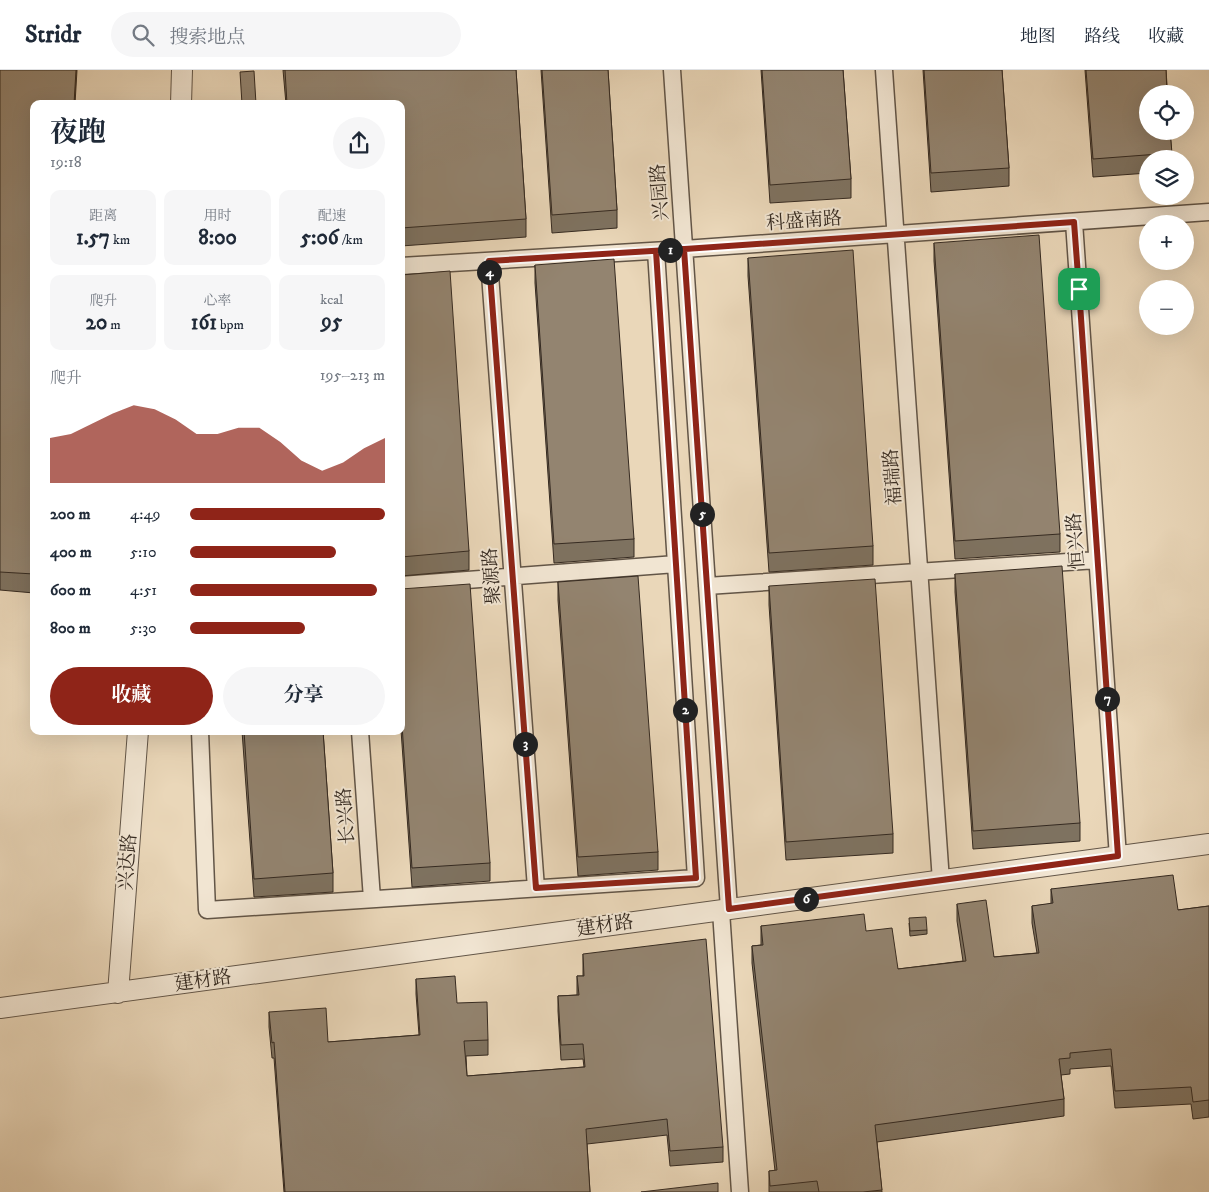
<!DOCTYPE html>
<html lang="zh">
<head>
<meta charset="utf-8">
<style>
	:root { --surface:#fff; --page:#f6f6f7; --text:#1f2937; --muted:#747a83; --line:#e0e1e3; --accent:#8f2418 }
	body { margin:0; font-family:"IM FELL DW Pica","Noto Serif SC",serif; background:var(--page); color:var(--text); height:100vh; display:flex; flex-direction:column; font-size:19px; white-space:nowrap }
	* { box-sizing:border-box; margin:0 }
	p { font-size:16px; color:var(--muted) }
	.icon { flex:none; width:28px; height:28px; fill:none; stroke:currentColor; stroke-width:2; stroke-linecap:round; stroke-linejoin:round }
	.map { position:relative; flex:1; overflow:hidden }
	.panel { position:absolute; left:30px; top:30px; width:375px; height:635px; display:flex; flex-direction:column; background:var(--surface); border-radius:10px; box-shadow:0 5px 20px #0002 }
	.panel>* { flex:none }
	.buttons { position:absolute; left:1139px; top:15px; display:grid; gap:10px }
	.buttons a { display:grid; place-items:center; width:55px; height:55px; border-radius:50%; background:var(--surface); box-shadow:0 5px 20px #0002; font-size:25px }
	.pin { position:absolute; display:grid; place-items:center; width:42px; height:42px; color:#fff; margin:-21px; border-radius:10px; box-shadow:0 2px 8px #0006 }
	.km { position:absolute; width:25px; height:25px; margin:-12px; border-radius:50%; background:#222; color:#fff; font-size:14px; line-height:25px; text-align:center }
	.round { display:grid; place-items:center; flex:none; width:52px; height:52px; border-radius:26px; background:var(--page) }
	.overview { display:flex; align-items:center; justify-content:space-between; height:85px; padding:0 20px }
	h1 { font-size:28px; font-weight:700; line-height:38px }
	.figures { display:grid; grid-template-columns:repeat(3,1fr); gap:8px; height:85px; padding:5px 20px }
	.figures div { display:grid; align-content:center; border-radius:10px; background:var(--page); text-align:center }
	.figures b { font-size:21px; font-weight:700 }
	.figures small { font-size:14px; font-weight:400 }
	.figures p { font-size:14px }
	.chart { height:140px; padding:10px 20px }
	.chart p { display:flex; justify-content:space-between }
	.chart svg { width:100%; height:90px; margin-top:5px; fill:var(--accent); opacity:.7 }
	.cta { display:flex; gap:10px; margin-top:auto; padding:10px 20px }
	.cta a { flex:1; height:58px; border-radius:30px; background:var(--accent); color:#fff; font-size:20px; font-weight:700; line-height:58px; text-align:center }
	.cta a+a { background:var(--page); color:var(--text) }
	ul { padding:0 20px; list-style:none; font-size:16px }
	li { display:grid; grid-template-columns:80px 60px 1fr; align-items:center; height:38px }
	li i { height:12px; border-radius:6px; background:var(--accent) }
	header { display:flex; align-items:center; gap:30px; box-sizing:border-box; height:70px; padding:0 25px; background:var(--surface); border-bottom:1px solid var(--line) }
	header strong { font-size:24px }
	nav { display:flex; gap:28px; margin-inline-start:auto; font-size:18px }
	.search { width:350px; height:45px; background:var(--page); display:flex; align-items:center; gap:12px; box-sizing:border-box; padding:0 18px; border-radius:28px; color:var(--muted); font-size:19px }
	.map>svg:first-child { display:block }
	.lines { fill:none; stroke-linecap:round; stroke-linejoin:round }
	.minor-casing { stroke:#625547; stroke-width:19 }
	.tertiary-casing { stroke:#625547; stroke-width:22 }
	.minor { stroke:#f1e5d2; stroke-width:16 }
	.tertiary { stroke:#f1e5d2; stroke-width:20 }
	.wall { fill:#7e7260; stroke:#352a21 }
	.shaded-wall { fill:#675c4e; stroke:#352a21 }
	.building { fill:#938470; stroke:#352a21 }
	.route-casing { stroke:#fff; stroke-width:10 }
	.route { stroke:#8f2418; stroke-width:6 }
	.labels { text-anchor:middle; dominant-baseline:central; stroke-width:4; stroke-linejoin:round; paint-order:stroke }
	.street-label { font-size:19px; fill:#352a21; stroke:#f1e5d2 }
</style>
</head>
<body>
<header>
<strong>Stridr</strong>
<div class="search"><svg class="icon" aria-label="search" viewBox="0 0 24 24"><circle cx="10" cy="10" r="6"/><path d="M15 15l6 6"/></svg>搜索地点</div>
<nav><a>地图</a><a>路线</a><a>收藏</a></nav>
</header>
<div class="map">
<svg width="1209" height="1122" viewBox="0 0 1209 1122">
	<rect width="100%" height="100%" fill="#ead7b9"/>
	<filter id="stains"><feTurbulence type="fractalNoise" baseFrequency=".004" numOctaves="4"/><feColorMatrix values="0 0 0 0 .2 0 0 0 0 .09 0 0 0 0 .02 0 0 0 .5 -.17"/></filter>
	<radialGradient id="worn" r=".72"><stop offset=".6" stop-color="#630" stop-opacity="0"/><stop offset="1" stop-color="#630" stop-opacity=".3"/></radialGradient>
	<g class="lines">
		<defs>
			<path id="minor" d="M 672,0 L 729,839
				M 884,0 L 941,811
				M 1074,152 L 1118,787
				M 489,191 L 536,818
				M 401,196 L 684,179 L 1209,142
				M 401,515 L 676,494
				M 707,516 L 1097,490
				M 200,661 L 207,840 L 696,808 L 656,181
				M 360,661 L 372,829
				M 721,841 L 740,1122"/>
			<path id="tertiary" d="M 181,34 L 182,0
				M 118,923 L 138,661
				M 0,938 L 1209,774"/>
		</defs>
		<!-- minor casing -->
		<use href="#minor" class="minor-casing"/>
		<!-- tertiary casing -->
		<use href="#tertiary" class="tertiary-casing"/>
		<!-- minor -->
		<use href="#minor" class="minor"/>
		<!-- tertiary -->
		<use href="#tertiary" class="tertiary"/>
	</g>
	<!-- wall -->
	<path class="wall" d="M 0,0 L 34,34 L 34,523 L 0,520 Z
		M 283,0 L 516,0 L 526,149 L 526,167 L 401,176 L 401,34 L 286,34 Z
		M 541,0 L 608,0 L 617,140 L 617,158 L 552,163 Z
		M 761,0 L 843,0 L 851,109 L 851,128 L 770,133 Z
		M 923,0 L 1002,0 L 1009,98 L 1009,116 L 931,122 Z
		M 1085,0 L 1166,0 L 1172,89 L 1148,89 L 1148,103 L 1093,107 Z
		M 934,173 L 1060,464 L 1060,482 L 955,489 L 934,191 Z
		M 748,188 L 873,476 L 873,495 L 769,502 L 748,206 Z
		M 535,195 L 634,469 L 634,487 L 554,493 L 535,213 Z
		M 401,205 L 469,481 L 469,500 L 401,506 Z
		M 955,504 L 1080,753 L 1080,771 L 973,779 L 955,522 Z
		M 558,512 L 658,782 L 658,800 L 578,806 L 558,530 Z
		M 769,516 L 893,764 L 893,783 L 786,790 L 769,535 Z
		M 401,519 L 490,793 L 490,811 L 412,817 L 401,660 Z
		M 242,661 L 323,661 L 333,803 L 333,822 L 254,827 Z
		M 1051,819 L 1178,840 L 1209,836 L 1209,1047 L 1193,1049 L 1191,1034 L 1115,1038 L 1111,996 L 1070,999 L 1070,1004 L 1061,1005 L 1064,1029 L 1064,1046 L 877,1072 L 882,1122 L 769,1122 L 769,1101 L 775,1101 L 752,893 L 752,876 L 761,875 L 761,856 L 866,861 L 898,899 L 963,891 L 957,851 L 957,834 L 994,887 L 1037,883 L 1032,853 L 1032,836 L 1051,834 Z
		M 909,853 L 927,860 L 927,864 L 910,866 Z
		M 583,884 L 723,1077 L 723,1092 L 670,1096 L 667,1065 L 587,1074 L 590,1122 L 284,1122 L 274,988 L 272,988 L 269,957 L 269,942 L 328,972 L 419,965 L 416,924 L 416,909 L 457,933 L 488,970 L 488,985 L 466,986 L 467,1006 L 584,997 L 583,989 L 561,990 L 558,941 L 558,926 L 577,925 L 577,906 L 583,906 Z"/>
	<!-- shaded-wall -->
	<path class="shaded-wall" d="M 76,0 L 77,0 L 75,34 L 74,34 Z"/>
	<!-- building -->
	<path class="building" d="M 0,0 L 76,0 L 74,34 L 34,34 L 34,504 L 0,502 Z
		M 285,0 L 516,0 L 526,149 L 401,158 L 401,34 L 287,34 Z
		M 542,0 L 608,0 L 617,140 L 552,145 Z
		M 762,0 L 843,0 L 851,109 L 770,115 Z
		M 924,0 L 1002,0 L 1009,98 L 931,103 Z
		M 1086,0 L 1166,0 L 1167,24 L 1148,24 L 1148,61 L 1170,61 L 1172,83 L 1093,89 Z
		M 254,1 L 256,34 L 242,34 L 240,2 Z
		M 1039,165 L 1060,464 L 955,471 L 934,173 Z
		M 853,180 L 873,476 L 769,483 L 748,188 Z
		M 614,189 L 634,469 L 554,474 L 535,195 Z
		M 450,201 L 469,481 L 401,487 L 401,205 Z
		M 1062,496 L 1080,753 L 973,761 L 955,504 Z
		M 638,506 L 658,782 L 578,787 L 558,512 Z
		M 875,509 L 893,764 L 786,772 L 769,516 Z
		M 470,514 L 490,793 L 412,798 L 401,641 L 401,519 Z
		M 244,661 L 323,661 L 333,803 L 254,809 Z
		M 1173,805 L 1178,840 L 1209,836 L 1209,1030 L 1193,1032 L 1191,1017 L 1115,1021 L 1111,979 L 1070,983 L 1070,988 L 1059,989 L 1064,1029 L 875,1055 L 882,1120 L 863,1122 L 819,1122 L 817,1111 L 770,1116 L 769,1101 L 777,1100 L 752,876 L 763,875 L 761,856 L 864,844 L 866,861 L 892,858 L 898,899 L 966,891 L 957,834 L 986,830 L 994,887 L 1039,883 L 1032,836 L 1053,833 L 1051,819 Z
		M 926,847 L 927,860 L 910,861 L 909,848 Z
		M 706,869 L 723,1077 L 670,1081 L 667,1049 L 586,1059 L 590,1122 L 285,1122 L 274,972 L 272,973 L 269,942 L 326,938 L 328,972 L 420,965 L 416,909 L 455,906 L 457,933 L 487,932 L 488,970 L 464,971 L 467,1006 L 585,997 L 583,974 L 561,975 L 558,926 L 579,925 L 577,906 L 584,906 L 583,884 Z
		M 718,1113 L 718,1122 L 641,1122 Z"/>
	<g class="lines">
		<defs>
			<path id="route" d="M 1079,219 L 1074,152 L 656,181 L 696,808 L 536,818 L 489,191 L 684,179 L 729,839 L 1118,786 L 1079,219"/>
		</defs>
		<!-- route casing -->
		<use href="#route" class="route-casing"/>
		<!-- route -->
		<use href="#route" class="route"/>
	</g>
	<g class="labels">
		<!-- street labels -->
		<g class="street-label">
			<text transform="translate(660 122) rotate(-94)">兴园路</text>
			<text transform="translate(804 151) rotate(-4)">科盛南路</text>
			<text transform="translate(893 407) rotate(-94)">福瑞路</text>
			<text transform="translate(1076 471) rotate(-94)">恒兴路</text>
			<text transform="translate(492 506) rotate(-94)">聚源路</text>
			<text transform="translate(346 746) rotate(-94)">长兴路</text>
			<text transform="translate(128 792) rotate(-86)">兴达路</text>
			<text transform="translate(605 856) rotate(-8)">建材路</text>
			<text transform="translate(203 911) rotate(-8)">建材路</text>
		</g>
	</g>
	<rect width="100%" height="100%" filter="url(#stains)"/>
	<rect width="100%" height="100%" fill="url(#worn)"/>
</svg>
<div class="buttons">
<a><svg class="icon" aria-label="locate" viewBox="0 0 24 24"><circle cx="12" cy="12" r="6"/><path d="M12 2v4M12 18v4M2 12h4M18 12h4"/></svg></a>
<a><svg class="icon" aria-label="layers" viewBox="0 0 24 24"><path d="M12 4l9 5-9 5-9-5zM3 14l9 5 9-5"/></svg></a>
<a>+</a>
<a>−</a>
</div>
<div class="pin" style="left:1079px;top:219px;background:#1e9e55"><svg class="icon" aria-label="arrive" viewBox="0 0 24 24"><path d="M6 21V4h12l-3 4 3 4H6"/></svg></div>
<b class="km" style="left:670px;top:180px">1</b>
<b class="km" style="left:685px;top:640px">2</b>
<b class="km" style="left:525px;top:674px">3</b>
<b class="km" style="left:489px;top:202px">4</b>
<b class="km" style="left:702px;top:444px">5</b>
<b class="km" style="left:806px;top:829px">6</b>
<b class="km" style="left:1107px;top:629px">7</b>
<section class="panel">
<div class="overview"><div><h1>夜跑</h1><p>19:18</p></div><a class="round"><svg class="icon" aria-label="share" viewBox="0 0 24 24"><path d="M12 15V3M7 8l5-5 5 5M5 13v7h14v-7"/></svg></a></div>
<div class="figures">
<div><p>距离</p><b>1.57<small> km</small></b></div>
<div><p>用时</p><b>8:00</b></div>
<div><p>配速</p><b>5:06<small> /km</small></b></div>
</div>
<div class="figures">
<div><p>爬升</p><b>20<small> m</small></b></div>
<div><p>心率</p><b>161<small> bpm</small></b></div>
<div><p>kcal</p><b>95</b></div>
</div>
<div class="chart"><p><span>爬升</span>195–213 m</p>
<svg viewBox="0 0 160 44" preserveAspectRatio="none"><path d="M0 44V22L10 20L20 15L30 10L40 6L50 8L60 13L70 20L80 20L90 17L100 17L110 24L120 33L130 38L140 34L150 27L160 22V44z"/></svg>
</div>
<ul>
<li><b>200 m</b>4:49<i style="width:100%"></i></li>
<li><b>400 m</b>5:10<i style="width:75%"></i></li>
<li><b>600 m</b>4:51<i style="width:96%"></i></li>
<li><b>800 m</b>5:30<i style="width:59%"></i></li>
</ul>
<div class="cta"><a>收藏</a><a>分享</a></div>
</section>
</div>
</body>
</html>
